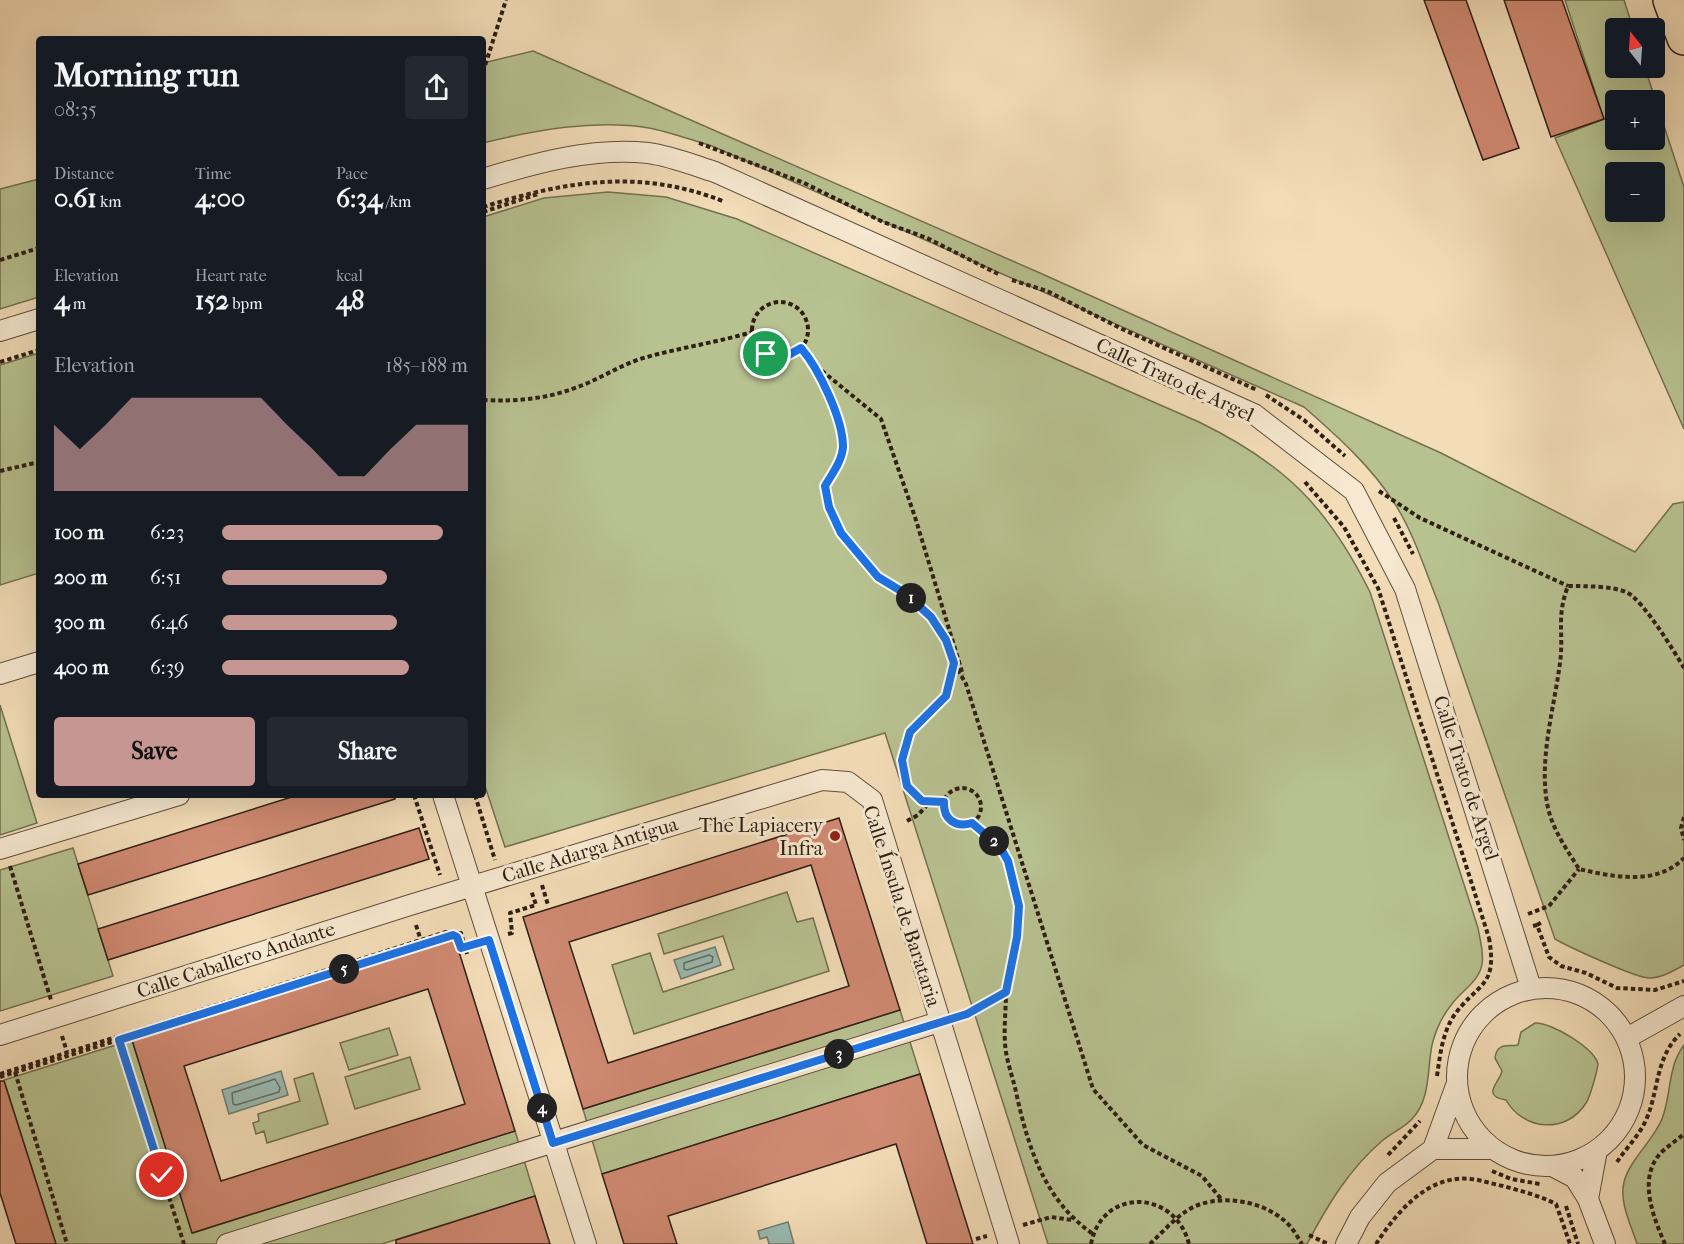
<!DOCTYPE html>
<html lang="en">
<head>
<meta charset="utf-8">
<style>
	:root { --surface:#171b24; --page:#242831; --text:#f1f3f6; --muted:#9ea1a6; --accent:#c59692 }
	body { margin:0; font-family:"IM FELL French Canon",serif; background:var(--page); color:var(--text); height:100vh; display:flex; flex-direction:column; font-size:22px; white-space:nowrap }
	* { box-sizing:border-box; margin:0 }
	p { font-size:20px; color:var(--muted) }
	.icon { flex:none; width:33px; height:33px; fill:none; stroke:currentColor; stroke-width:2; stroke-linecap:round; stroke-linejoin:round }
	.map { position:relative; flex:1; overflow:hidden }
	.panel { position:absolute; left:36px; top:36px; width:450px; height:762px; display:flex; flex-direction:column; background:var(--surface); border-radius:6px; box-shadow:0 6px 24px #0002 }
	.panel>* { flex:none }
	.needle { width:39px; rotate:343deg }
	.fabs { position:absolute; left:1605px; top:18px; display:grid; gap:12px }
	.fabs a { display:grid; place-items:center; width:60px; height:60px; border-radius:6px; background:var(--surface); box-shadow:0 6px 24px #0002; font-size:30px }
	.pin { position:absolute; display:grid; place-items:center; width:51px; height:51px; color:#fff; margin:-26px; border:3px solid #fff; border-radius:50%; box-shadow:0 2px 6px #0007 }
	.km { position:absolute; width:30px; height:30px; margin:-15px; border-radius:50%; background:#222; color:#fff; font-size:16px; line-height:30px; text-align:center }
	.round { display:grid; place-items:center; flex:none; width:63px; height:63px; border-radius:6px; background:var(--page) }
	.overview { display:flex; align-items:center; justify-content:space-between; height:102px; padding:0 18px }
	h1 { font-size:33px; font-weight:700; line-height:45px }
	.metrics { display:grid; grid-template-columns:repeat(3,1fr); gap:9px; height:102px; padding:6px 18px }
	.metrics div { display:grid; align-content:center }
	.metrics b { font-size:26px; font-weight:700 }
	.metrics small { font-size:16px; font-weight:400 }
	.metrics p { font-size:16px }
	.chart { height:168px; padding:12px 18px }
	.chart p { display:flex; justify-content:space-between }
	.chart svg { width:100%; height:108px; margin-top:6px; fill:var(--accent); opacity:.7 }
	.action { display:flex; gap:12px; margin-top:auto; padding:12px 18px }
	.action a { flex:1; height:69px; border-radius:6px; background:var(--accent); color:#111; font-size:24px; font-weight:700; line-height:69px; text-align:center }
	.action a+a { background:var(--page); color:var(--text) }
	ul { padding:0 18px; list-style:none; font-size:20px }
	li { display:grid; grid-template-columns:96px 72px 1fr; align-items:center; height:45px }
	li i { height:15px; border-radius:8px; background:var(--accent) }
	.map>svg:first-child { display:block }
	.green { fill:#b8c291; stroke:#737052; stroke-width:1.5; fill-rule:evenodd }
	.water { fill:#9bbbb3; stroke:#6f7d73; stroke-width:1.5 }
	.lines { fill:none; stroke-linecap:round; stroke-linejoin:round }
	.shore { stroke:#646d63; stroke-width:1.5 }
	.building { fill:#d08a73; stroke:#2e1f13; stroke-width:1.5; fill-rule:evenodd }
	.street-casing { stroke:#5f4e3c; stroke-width:22 }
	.highway-casing { stroke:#2e1f13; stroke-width:36 }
	.path { stroke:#2e1f13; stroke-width:4; stroke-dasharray:4.5 3; stroke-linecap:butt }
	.street { stroke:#f7e9d1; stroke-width:20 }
	.highway { stroke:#f3ddb8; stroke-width:33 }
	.route-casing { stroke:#fff; stroke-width:12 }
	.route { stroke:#1a73e8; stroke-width:8 }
	.poi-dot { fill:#8f2418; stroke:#f7e9d1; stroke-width:2 }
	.labels { text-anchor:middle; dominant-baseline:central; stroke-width:6; stroke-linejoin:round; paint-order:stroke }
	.street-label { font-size:20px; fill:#2e1f13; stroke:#f7e9d1 }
	.poi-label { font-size:20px; fill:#2e1f13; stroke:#f7e9d1; text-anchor:end }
</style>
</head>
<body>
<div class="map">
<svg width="1684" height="1244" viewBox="0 0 1684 1244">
	<rect width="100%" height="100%" fill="#f3ddb8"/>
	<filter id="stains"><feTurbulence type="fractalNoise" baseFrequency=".00333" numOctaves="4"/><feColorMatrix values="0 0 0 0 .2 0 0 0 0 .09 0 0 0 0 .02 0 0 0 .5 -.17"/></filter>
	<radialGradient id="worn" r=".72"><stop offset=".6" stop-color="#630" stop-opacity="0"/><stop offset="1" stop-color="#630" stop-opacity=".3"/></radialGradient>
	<!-- green -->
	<path class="green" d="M 1565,0 L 1624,0 L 1633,28 L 1616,28 L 1616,68 L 1645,68 L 1684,187 L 1684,429 L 1555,138 L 1604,119 ZM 1616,100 L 1654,100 L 1654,140 L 1616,140 ZM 1616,172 L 1654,172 L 1654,212 L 1616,212 Z
		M 533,51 L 1040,273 L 1441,453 L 1635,552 L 1673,504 L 1684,502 L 1684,965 C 1673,971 1662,978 1649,978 C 1636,978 1569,947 1555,939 L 1438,602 C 1425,570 1414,534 1395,504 C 1371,466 1337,436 1304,407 L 712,146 C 691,140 670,132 649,128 C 595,119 535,130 483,143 L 483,63 Z
		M 39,179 L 39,297 L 0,309 L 0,189 Z
		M 608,192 L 666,197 L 737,219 L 1199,422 C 1285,464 1327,506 1370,592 L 1478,928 C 1480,940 1484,952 1482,964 C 1479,982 1462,990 1452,1004 C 1442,1016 1436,1029 1432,1045 C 1427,1069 1431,1099 1412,1119 C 1404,1128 1391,1133 1382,1141 C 1349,1169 1327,1206 1307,1244 L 1048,1244 L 885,733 L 505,847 L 483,780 L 483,217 L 544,198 Z
		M 39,353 L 39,573 L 0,585 L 0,365 Z
		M 0,705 L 37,823 L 0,835 Z
		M 73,848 L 113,976 L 0,1011 L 0,870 Z
		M 787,892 L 797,922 L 813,918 L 829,971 L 634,1034 L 612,965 L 650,953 L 663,992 L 734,969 L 723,936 L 664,954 L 658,934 Z
		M 900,1010 L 920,1074 L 602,1174 L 583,1109 Z
		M 1535,1023 C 1551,1022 1594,1048 1598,1064 C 1597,1072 1590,1097 1586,1103 C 1566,1135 1523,1130 1506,1100 C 1480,1096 1500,1082 1502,1071 L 1495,1058 C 1497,1042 1508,1047 1518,1045 L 1521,1032 Z
		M 389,1028 L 398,1055 L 349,1070 L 340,1043 Z
		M 132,1040 L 193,1233 L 515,1131 L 535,1196 L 382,1244 L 56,1244 L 4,1080 Z
		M 1684,1045 L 1684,1244 L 1637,1244 C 1631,1225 1619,1202 1624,1182 C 1630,1159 1653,1141 1662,1119 C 1672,1093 1667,1068 1684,1045 Z
		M 410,1057 L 420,1089 L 355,1109 L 345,1077 Z
		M 313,1073 L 328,1124 L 267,1143 L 264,1131 L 256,1134 L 253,1123 L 259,1121 L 258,1114 L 300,1101 L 294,1079 Z"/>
	<!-- water -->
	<path class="water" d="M 715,947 L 721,965 L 681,979 L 674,960 Z
		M 281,1071 L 288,1095 L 229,1114 L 222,1090 Z
		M 788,1222 L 794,1244 L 769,1244 L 767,1237 L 760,1239 L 758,1231 Z"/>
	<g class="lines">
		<!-- shore -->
		<path class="shore" d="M 709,955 L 713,957 L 712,962 L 687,970 L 684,969 L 684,963 Z
			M 275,1079 L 280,1088 L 279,1092 L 236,1105 L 233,1104 L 232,1093 Z"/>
	</g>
	<!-- building -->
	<path class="building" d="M 1424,0 L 1466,0 L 1519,148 L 1483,160 Z
		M 1504,0 L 1562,0 L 1604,119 L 1551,137 Z
		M 298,795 L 394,795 L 395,799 L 88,895 L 78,864 Z
		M 839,818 L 900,1010 L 583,1109 L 523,917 ZM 811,865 L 849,986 L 608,1063 L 569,942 Z
		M 419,828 L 429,859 L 108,960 L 98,929 Z
		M 455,939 L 515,1131 L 192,1233 L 132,1040 ZM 428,989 L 465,1104 L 221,1181 L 184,1066 Z
		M 920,1074 L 973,1244 L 927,1244 L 896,1144 L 668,1216 L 677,1244 L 624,1244 L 602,1174 Z
		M 0,1081 L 4,1081 L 56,1244 L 16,1244 L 0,1193 Z
		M 535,1196 L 550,1244 L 396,1244 L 396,1240 Z"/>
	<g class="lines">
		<defs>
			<path id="street" d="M 483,179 C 535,163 593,147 648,153 C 671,156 693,165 715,172 L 1254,414 L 1354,491 L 1405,589 L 1531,988
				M 0,331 L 39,319
				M 0,674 L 39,662
				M 443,795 L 586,1244
				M 0,849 L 179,795
				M1457 1077a89 89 0 1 1 178 0a89 89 0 1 1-178 0Z
				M 0,1035 L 410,905 L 822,780 L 848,782 L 872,800 L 1009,1244
				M 1627,1038 L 1684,1006
				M 1433,1149 L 1493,1149
				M 1552,1166 L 1575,1178 L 1588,1199 L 1605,1244
				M 1588,1199 L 1597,1150
				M 227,1244 L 939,1022
				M 1346,1244 L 1360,1217 L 1387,1183 L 1433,1149 L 1457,1083"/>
			<path id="highway" d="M 1670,0 L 1684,38"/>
		</defs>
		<!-- street casing -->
		<use href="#street" class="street-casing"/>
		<!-- highway casing -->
		<use href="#highway" class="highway-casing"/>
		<!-- path -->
		<path class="path" d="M 483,72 L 506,0
			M 699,143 L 804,183 L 883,222 L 927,238 L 1000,275
			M 483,207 C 566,181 641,168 725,202
			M 483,212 L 538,194
			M 0,260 L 39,248
			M 1012,280 L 1047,291 L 1122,329 L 1257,390
			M752 330a28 28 0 1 1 56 0a28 28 0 1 1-56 0Z
			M 801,348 C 819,369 843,419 843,447 C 842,461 832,474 825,486 C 831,520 850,557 879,578 C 914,603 941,614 953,660 C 955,666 953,672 951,678 C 943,710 926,709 911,731 C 901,745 901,769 907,784 C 909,791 917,796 922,801 L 944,802
			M 0,362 L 39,350
			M 816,366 L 881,419 L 915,517 L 963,675
			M 1266,395 L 1304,420 L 1345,456
			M 483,400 C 522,402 554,398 590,382 C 607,374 623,365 640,359 C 677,348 715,343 752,332
			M 0,471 L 39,462
			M 1305,482 L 1344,527 L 1378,588 L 1489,938
			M 1379,491 L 1420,518 L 1568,586
			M 1394,518 L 1413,554
			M 954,663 L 966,684 L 1093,1089 L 1143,1145 L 1202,1176 L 1222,1200
			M 1684,668 C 1674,651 1644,602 1628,593 C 1615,586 1584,586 1568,586 C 1556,617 1564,633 1560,663 C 1554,709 1538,761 1548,808 C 1553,830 1567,850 1579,869 C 1613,877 1657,886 1684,858
			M943 807a19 19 0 1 1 38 0a19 19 0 1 1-38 0Z
			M 414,795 L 440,875
			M 475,795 L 495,860
			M 1684,817 L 1681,828 L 1684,840
			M 907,821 L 918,815 L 931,801
			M 10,866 L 51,1000
			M 542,885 L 548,905
			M 1528,914 L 1549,906 L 1579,869
			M 416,925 L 421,941
			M 1537,925 L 1542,922
			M 1533,926 L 1537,925 L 1549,957 L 1561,966 L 1586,973 L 1617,988 L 1655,990 L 1684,981
			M 508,934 L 512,933 L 510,913 L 536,905 L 531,890
			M 1006,991 C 1006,1011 1003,1033 1006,1052 C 1008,1065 1013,1078 1016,1092 C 1028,1147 1044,1200 1093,1234
			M 959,1016 L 1006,991 L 1017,937 L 1019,906 L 1008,861 L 1000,847 L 972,823
			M 62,1036 L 67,1052
			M 119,1040 L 184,1244
			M 15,1072 L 67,1244
			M 0,1074 L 446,932 L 457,937 L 461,948 L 472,945
			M 1437,1076 C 1440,1056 1442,1035 1453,1017 C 1477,982 1498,989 1489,938 L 1491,937
			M 0,1077 L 461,933 L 467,954
			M 1388,1155 L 1420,1121
			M 1617,1162 C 1626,1148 1639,1136 1646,1120 C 1659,1091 1655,1058 1680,1034
			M 1492,1171 L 1511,1179 L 1540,1184
			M 1566,1206 L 1578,1244
			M 1023,1225 L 1051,1217 L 1072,1220
			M 1309,1235 L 1328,1244
			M 976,1239 L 987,1236
			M 1091,1244 C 1102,1187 1175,1189 1189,1244
			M 1150,1244 C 1165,1230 1181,1210 1201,1204 C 1230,1195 1268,1203 1289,1225 C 1294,1230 1298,1238 1302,1244
			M 1376,1244 C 1397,1212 1428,1174 1471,1179 C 1482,1180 1492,1184 1503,1186 C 1521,1191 1538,1195 1556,1204 L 1570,1244
			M 1665,1244 C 1654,1219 1638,1180 1659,1155 C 1666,1147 1676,1141 1684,1134"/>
		<!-- street -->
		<use href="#street" class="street"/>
		<!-- highway -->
		<use href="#highway" class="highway"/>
	</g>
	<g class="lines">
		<defs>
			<path id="route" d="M 162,1175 L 119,1040 L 453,935 L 457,937 L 461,948 L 489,940 L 553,1143 L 967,1014 L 1006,992 L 1017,937 L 1019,906 L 1008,861 L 1000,847 L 972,823 C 955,828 943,819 944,802 L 922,801 L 907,786 L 902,760 L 910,732 L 946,696 L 954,663 L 946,640 L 931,617 L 906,594 L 878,577 L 841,533 L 829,507 L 825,486 C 832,474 842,461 843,447 C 843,419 819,369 801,348 L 785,357 L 766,354"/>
		</defs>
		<!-- route casing -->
		<use href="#route" class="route-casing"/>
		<!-- route -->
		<use href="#route" class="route"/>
	</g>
	<!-- markers -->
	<circle class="poi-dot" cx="835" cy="836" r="6"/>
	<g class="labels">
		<!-- street labels -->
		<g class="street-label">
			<text transform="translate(1175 380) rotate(25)">Calle Trato de Argel</text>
			<text transform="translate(1466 778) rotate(72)">Calle Trato de Argel</text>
			<text transform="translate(590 850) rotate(-17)">Calle Adarga Antigua</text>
			<text transform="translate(902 906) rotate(72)">Calle Ínsula de Barataria</text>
			<text transform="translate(236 960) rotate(-18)">Calle Caballero Andante</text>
		</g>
		<!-- poi labels -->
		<g class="poi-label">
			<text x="823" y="825">The Lapiacery<tspan x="823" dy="23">Infra</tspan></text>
		</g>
	</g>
	<rect width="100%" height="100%" filter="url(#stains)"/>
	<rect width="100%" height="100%" fill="url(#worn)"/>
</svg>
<div class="fabs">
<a><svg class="needle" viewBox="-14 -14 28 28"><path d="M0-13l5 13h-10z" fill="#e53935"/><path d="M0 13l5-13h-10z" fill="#9ea1a6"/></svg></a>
<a>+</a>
<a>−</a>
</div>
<div class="pin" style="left:766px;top:354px;background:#1e9e55"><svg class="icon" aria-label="arrive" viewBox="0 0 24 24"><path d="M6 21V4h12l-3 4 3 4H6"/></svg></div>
<div class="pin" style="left:162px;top:1175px;background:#d93025"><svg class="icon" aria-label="check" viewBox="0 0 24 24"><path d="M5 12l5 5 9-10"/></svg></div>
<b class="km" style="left:911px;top:598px">1</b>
<b class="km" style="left:994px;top:841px">2</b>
<b class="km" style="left:839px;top:1054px">3</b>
<b class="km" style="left:542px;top:1108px">4</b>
<b class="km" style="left:344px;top:969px">5</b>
<section class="panel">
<div class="overview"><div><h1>Morning run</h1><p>08:35</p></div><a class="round"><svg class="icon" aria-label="share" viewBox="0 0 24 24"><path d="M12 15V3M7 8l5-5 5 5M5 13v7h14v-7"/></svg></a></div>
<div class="metrics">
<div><p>Distance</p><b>0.61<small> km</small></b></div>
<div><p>Time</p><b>4:00</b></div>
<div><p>Pace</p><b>6:34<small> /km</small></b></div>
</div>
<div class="metrics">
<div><p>Elevation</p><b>4<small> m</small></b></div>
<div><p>Heart rate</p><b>152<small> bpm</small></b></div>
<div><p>kcal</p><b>48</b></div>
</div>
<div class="chart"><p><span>Elevation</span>185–188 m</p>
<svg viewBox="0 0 160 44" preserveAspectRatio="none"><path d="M0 44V17L10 27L20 17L30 6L40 6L50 6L60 6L70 6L80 6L90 17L100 27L110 38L120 38L130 27L140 17L150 17L160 17V44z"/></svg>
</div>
<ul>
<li><b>100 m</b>6:23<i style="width:90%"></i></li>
<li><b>200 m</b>6:51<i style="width:67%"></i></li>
<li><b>300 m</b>6:46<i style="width:71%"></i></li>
<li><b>400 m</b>6:39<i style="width:76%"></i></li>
</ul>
<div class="action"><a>Save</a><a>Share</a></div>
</section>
</div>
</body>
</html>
